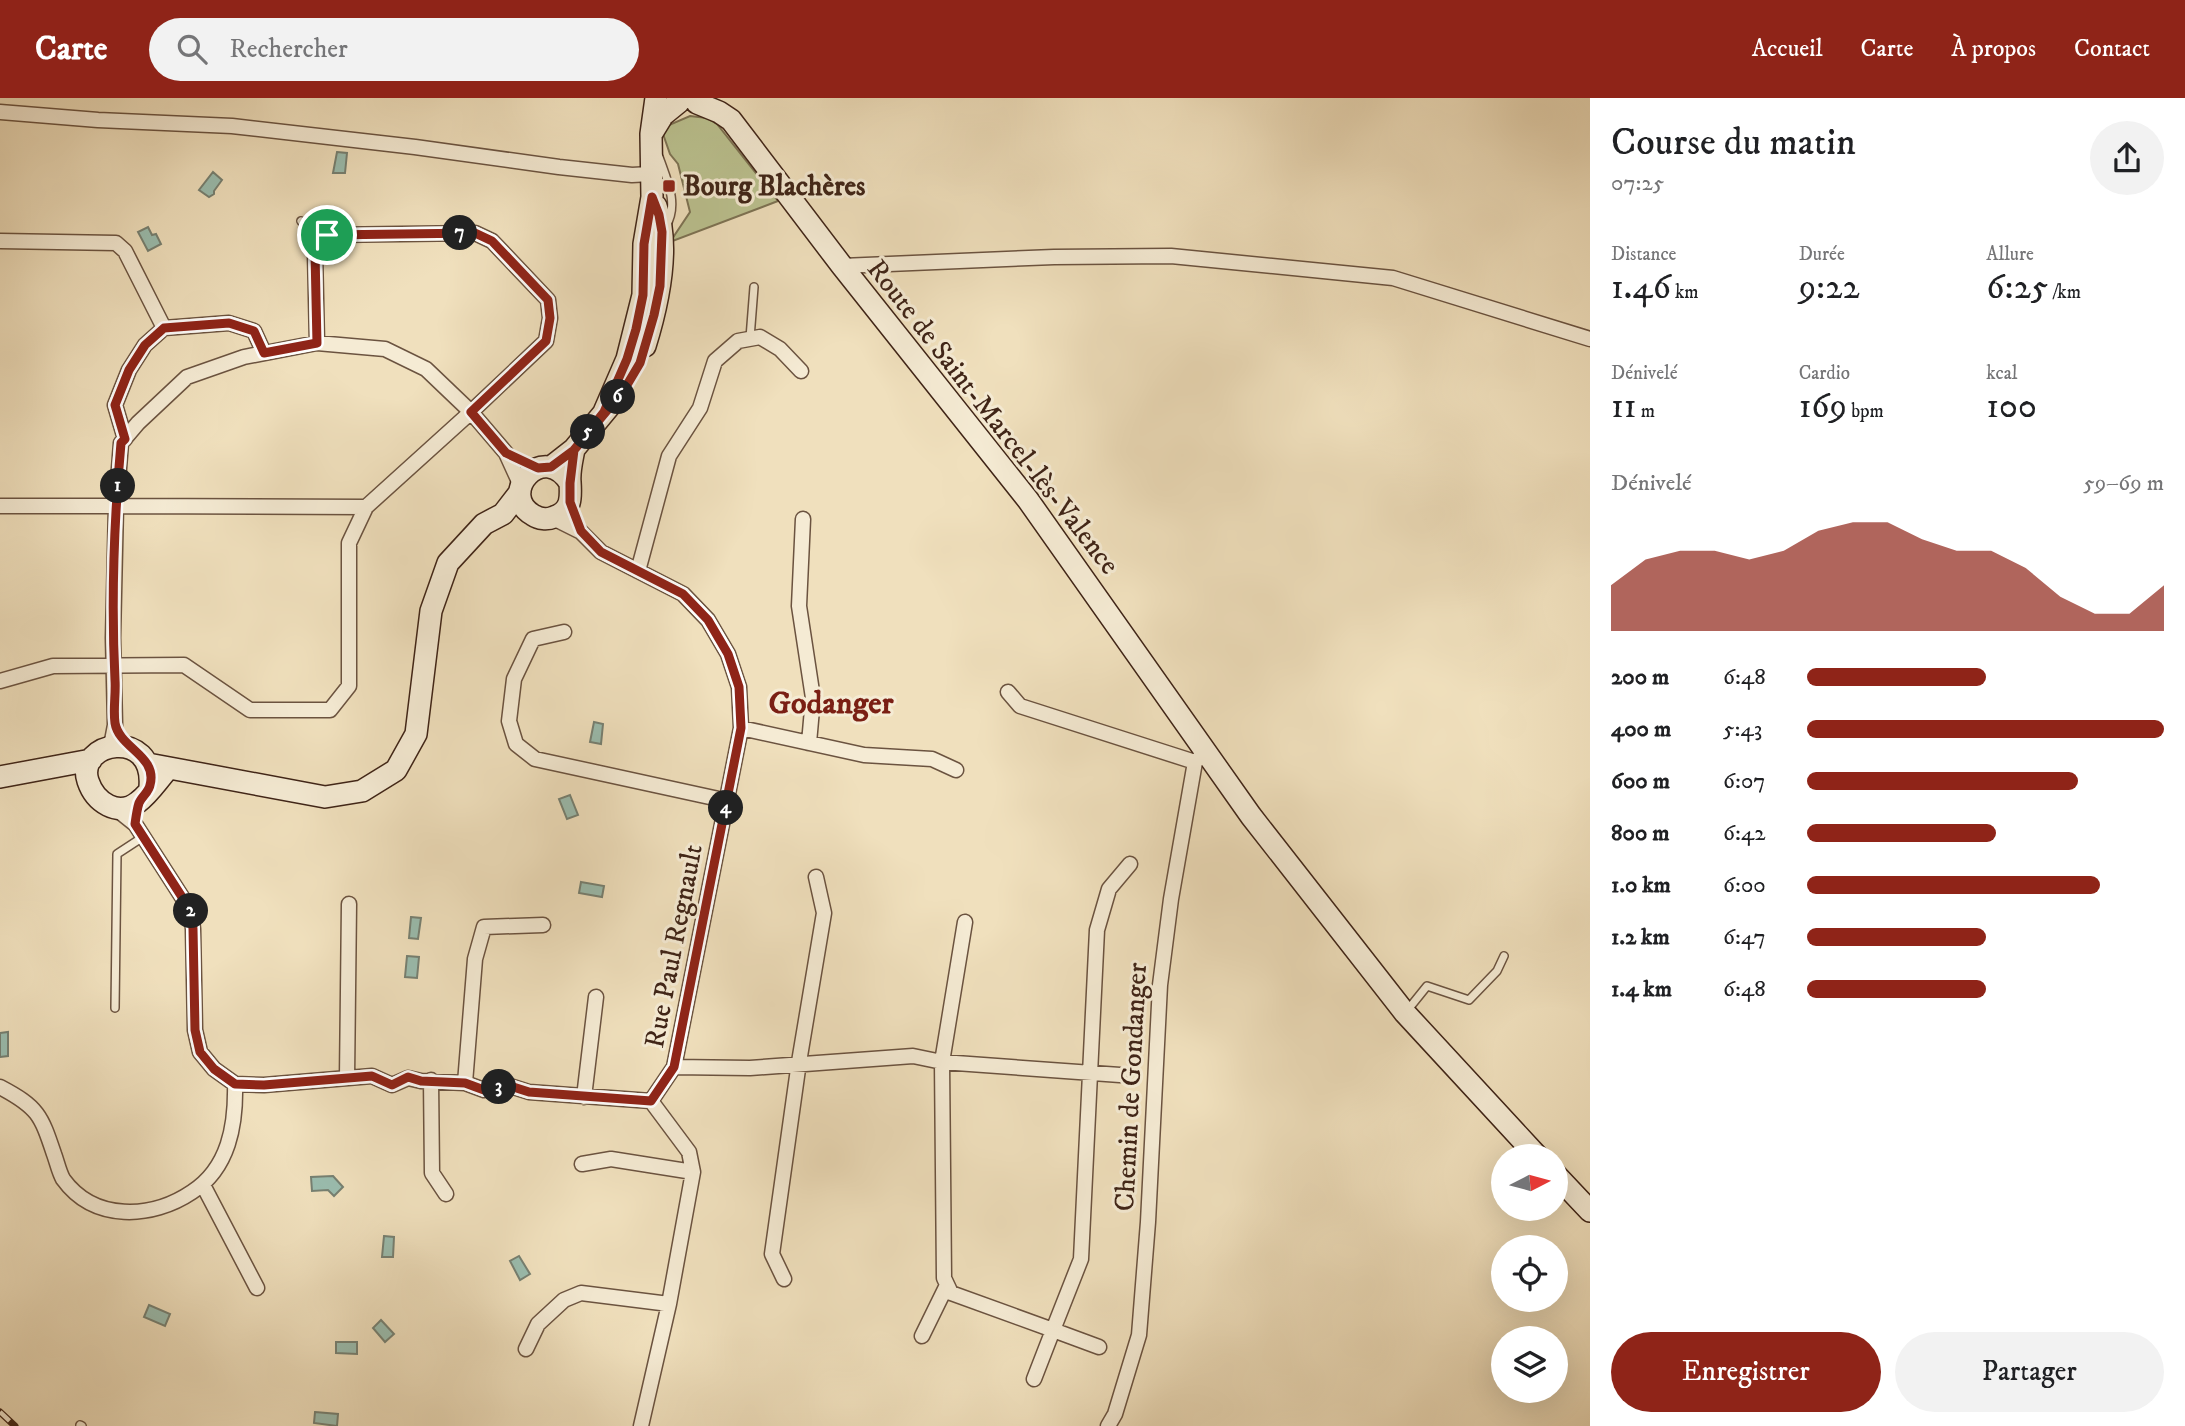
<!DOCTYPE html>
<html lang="fr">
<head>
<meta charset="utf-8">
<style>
	:root { --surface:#fff; --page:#f2f2f2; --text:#202124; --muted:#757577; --accent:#8f2418 }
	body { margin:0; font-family:"IM FELL DW Pica",serif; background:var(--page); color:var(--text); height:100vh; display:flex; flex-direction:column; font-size:26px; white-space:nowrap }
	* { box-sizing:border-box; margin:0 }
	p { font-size:23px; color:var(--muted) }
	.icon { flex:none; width:38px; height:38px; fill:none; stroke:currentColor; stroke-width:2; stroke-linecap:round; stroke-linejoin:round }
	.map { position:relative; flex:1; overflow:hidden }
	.sheet { display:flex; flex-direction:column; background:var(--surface); width:595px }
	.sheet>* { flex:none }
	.needle { width:46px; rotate:84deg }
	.fabs { position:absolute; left:1491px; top:1046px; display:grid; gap:14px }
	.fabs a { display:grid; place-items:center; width:77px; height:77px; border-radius:50%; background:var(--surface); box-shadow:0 7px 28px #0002; font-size:35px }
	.pin { position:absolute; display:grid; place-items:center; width:60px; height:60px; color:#fff; margin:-30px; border:4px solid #fff; border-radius:50%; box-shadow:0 2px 7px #0007 }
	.km { position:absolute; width:35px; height:35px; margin:-18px; border-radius:50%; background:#222; color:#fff; font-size:19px; line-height:35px; text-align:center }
	.round { display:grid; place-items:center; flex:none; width:74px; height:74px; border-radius:37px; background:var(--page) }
	.overview { display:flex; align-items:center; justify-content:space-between; height:119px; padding:0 21px }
	h1 { font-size:38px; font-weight:600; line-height:52px }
	.metrics { display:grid; grid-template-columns:repeat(3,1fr); gap:10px; height:119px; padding:7px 21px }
	.metrics div { display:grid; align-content:center }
	.metrics b { font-size:35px; font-weight:600 }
	.metrics small { font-size:19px; font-weight:400 }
	.metrics p { font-size:19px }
	.chart { height:196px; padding:14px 21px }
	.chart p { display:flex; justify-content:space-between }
	.chart svg { width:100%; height:126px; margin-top:7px; fill:var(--accent); opacity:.7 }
	.cta { display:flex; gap:14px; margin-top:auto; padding:14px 21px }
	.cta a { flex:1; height:80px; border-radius:42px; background:var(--accent); color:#fff; font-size:28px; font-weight:600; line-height:80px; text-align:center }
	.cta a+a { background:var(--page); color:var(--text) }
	ul { padding:0 21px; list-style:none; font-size:23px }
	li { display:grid; grid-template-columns:112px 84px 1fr; align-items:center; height:52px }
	li i { height:18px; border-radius:9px; background:var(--accent) }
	header { display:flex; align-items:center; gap:42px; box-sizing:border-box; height:98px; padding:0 35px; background:var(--accent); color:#fff }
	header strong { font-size:33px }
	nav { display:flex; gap:38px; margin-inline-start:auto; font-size:24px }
	.search { width:490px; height:63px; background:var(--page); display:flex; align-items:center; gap:18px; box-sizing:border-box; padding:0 24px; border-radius:38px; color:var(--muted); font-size:26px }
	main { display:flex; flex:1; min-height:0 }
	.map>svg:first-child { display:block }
	.green { fill:#bbc290; stroke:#7d7354; stroke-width:2 }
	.water { fill:#9abdaf; stroke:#768072; stroke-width:2 }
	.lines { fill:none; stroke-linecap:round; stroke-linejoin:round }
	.lane-casing { stroke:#6b5340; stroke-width:10 }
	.street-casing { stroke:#6b5340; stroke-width:17 }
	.secondary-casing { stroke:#3f2417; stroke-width:24 }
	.lane { stroke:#f5ebd4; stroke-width:7 }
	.street { stroke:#f5ebd4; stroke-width:14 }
	.secondary { stroke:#f5ebd4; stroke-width:21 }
	.rail-casing { stroke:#3f2417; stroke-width:7 }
	.rail { stroke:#f5ebd4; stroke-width:4.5; stroke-dasharray:13; stroke-linecap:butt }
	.route-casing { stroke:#fff; stroke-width:14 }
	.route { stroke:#8f2418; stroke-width:9 }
	.poi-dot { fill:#8f2418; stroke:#f5ebd4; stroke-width:2.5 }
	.labels { text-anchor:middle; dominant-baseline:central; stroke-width:6; stroke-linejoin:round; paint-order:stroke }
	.poi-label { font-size:28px; font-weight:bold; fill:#3f2417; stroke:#f5ebd4; text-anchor:start }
	.street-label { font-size:28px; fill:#3f2417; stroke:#f5ebd4 }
	.quarter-label { font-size:32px; font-weight:bold; fill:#7a1f14; stroke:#f5ebd4 }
</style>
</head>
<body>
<header>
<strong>Carte</strong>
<div class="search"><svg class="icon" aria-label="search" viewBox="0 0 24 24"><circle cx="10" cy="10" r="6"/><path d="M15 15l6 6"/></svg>Rechercher</div>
<nav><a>Accueil</a><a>Carte</a><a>À propos</a><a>Contact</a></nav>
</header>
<main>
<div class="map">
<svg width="1590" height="1328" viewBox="0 0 1590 1328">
	<rect width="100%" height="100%" fill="#f0e0bd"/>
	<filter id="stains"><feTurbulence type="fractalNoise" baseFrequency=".00286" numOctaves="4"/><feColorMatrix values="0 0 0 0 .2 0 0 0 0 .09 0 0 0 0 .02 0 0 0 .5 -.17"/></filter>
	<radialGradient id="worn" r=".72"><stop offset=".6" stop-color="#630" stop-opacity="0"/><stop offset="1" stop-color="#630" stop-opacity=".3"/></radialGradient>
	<!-- green -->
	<path class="green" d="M 690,18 L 707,20 L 717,26 L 778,103 L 670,144 L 690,114 L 678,66 L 670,56 L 663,36 L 669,27 Z"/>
	<!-- water -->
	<path class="water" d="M 337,54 L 347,55 L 345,75 L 333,75 Z
		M 213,74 L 222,82 L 214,93 L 214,96 L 209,99 L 199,92 Z
		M 148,129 L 152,137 L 156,136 L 161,146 L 148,153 L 138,134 Z
		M 594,624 L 603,626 L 601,646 L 590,644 Z
		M 570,697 L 578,717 L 567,721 L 559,701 Z
		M 581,784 L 604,788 L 602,799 L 579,795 Z
		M 411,819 L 421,820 L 418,841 L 409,840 Z
		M 407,858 L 419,859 L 417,880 L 405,879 Z
		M 8,934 L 8,958 L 0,959 L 0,935 Z
		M 333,1078 L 343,1089 L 334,1098 L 328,1092 L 312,1093 L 311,1079 Z
		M 384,1138 L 394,1139 L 393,1159 L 382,1159 Z
		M 519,1158 L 530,1176 L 520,1182 L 510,1163 Z
		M 149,1207 L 170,1216 L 165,1228 L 144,1219 Z
		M 381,1222 L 394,1236 L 385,1244 L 373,1230 Z
		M 336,1244 L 357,1244 L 357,1256 L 336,1255 Z
		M 315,1314 L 338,1316 L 337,1328 L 314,1325 Z"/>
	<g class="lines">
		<defs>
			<path id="lane" d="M 659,59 C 667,82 679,106 666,128
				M 301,123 L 318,141
				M 750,240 L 754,189
				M 115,910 L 117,756 L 143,739
				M 1406,914 L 1427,888 L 1469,902 L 1497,873 L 1504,858
				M 80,1327 L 82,1328"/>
			<path id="street" d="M 0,14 L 98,22 L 232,28 L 415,49 L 559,69 L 632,77 L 650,76
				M 0,143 L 116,145 L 125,153 L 164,230
				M 842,168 L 1054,159 L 1171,158 L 1393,180 L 1590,241
				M 125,341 L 115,307 L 129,272 L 145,247 L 164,230 L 229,225 L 254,233 L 264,255
				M 0,408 L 116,408 L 121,345 L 138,325 L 187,279 L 244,259 L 317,245 L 385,251 L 426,271 L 471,314 L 546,243 L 550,220 L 548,202 L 492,143 L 475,135 L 327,137 L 318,141 L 315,155 L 317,245
				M 553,420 L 581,434 L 601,454 L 683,496 L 708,522 L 728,556 L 739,589 L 741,630 L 674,969 L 651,1003
				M 803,421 L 799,508 L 813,600 L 809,645
				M 638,473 L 669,358 L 700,310 L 715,263 L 738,243 L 760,239 L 780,251 L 801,273
				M 564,534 L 533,541 L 514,581 L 509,623 L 516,646 L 535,661 L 728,703
				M 0,583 L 53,568 L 184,567 L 250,612 L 330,612 L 349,588 L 349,445 L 366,409
				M 1008,594 L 1020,608 L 1195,664
				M 741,630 L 864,657 L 932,661 L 956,672
				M 111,648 L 115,627 L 113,540 L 116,408 L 366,409 L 471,314 L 506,355 L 521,388
				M 115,710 L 135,726 L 191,813 L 193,831 L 195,932 L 200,954 L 214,971 L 235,986 L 264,987 L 372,978 L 392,987 L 408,980 L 421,983 L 465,985 L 484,992 L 507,987 L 529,994 L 651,1003
				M 965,824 L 942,964 L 944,1180 L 951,1195 L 1053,1232 L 1081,1161 L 1097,832 L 1109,791 L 1130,766
				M 674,969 L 750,970 L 913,958 L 942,964 L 1120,977
				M 347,980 L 349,806
				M 431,982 L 432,1075 L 446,1096
				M 465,985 L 475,861 L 484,829 L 543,827
				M 0,989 C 38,1009 41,1017 54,1056 C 57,1064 59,1074 63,1081 C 94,1124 152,1121 192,1094 C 229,1070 236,1027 235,986
				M 584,999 L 596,899
				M 582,1066 L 611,1061 L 693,1074
				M 203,1087 L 257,1190
				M 784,1181 L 772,1156 L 799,964 L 824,815 L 816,779
				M 922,1238 L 947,1187
				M 526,1251 L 538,1226 L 564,1202 L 581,1195 L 669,1206
				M 1034,1281 L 1053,1232 L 1099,1249
				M 641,1328 L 669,1206 L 693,1074 L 689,1054 L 651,1003
				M 1108,1328 L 1115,1316 L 1139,1237 L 1148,1124 L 1160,887 L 1171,801 L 1195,664 L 1206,654"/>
			<path id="secondary" d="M 697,5 L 719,14 L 731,22 L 842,168 L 1028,402 L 1251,718 L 1405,915 L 1538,1059
				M 652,35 L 663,17 L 679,4
				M 645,248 C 658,206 671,150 656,108
				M 604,314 L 627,261 L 643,197 L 644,146 L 652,99 L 651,36 L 656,0
				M 551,369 L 574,351 L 612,305
				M 570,385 C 543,342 497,396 533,417 C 539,421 547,422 554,419 C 572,413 571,399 570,384 C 569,373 572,362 574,351
				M 148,666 L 325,699 L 362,693 L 396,672 L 416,636 L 431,513 L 448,465 L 484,426 L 503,416 L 520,394
				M 0,679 L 91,662
				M 150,689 C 155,628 75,644 88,683 C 95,704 118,720 138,704 C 149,696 158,682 167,672
				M 1556,1077 L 1590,1113"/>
		</defs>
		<!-- lane casing -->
		<use href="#lane" class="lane-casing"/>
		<!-- street casing -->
		<use href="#street" class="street-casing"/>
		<!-- secondary casing -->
		<use href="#secondary" class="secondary-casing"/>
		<!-- lane -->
		<use href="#lane" class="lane"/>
		<!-- street -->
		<use href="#street" class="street"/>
		<!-- secondary -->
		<use href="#secondary" class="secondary"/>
		<defs>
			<path id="rail" d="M 0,1314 L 15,1328"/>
		</defs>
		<!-- rail casing -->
		<use href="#rail" class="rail-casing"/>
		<!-- rail -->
		<use href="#rail" class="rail"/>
	</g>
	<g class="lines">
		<defs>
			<path id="route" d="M 327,137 L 318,141 L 315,155 L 317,245 L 264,255 L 254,233 L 229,225 L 164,230 L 145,247 L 129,272 L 115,307 L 125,341 L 121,345 C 114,423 111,503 115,582 C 116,596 113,611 115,625 C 119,650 158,658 150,687 C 149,694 142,698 139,705 C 137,711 136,719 135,726 L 191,813 L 193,831 L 195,932 L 200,954 L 214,971 L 235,986 L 264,987 L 372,978 L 392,987 L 408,979 L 421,983 L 465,985 L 484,992 L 507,987 L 529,994 L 651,1003 L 674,969 L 741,630 L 739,589 L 728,556 L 708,522 L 683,496 L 601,454 L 581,433 L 570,404 L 570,385 L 574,352 L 604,314 L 627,261 L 636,231 L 643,197 L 644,146 L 652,99 L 659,117 L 662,134 L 660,188 L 654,217 L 640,265 L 624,292 L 574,352 L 551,369 L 538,370 L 506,355 L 471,314 L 546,243 L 550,220 L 548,202 L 492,143 L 475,135 L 327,137"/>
		</defs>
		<!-- route casing -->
		<use href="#route" class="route-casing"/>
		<!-- route -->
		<use href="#route" class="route"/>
	</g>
	<!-- markers -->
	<rect class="poi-dot" x="662" y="81" width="14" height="14" rx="3.5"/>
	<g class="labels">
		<!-- poi labels -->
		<g class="poi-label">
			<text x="683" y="88">Bourg Blachères</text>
		</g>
		<!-- street labels -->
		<g class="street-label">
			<text transform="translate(993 319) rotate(52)">Route de Saint-Marcel-lès-Valence</text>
			<text transform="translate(674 848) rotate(-79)">Rue Paul Regnault</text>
			<text transform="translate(1131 989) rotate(-87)">Chemin de Gondanger</text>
		</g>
		<!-- quarter labels -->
		<g class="quarter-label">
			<text x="831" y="606">Godanger</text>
		</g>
	</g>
	<rect width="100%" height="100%" filter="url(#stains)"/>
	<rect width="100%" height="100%" fill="url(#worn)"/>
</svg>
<div class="fabs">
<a><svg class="needle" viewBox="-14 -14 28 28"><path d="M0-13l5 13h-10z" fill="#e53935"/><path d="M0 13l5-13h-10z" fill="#757577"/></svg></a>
<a><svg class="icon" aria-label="locate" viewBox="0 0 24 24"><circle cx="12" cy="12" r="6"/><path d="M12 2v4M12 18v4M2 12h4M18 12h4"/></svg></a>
<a><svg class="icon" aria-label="layers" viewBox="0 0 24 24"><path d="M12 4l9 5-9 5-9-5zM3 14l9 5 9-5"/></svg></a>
</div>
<div class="pin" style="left:327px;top:137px;background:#1e9e55"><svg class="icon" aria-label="arrive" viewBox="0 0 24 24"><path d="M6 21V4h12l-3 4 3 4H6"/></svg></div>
<b class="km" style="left:118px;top:388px">1</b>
<b class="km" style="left:191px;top:813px">2</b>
<b class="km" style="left:499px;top:989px">3</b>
<b class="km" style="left:726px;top:710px">4</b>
<b class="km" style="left:588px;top:334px">5</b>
<b class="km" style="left:618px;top:299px">6</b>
<b class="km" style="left:460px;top:135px">7</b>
</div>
<section class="sheet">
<div class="overview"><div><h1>Course du matin</h1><p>07:25</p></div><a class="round"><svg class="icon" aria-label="share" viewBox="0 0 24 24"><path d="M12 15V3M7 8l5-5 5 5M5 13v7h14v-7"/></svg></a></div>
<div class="metrics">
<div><p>Distance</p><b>1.46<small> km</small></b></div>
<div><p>Durée</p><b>9:22</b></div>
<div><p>Allure</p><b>6:25<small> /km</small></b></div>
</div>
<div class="metrics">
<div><p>Dénivelé</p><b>11<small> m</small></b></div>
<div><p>Cardio</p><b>169<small> bpm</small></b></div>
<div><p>kcal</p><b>100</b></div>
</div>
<div class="chart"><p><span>Dénivelé</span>59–69 m</p>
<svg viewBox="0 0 160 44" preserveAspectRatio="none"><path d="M0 44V28L10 19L20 16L30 16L40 19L50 16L60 9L70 6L80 6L90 12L100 16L110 16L120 22L130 32L140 38L150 38L160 28V44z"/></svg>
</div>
<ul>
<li><b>200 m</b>6:48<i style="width:50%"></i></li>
<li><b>400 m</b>5:43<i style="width:100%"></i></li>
<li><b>600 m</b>6:07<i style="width:76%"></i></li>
<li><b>800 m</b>6:42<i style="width:53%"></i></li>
<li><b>1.0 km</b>6:00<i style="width:82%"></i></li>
<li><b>1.2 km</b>6:47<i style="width:50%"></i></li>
<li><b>1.4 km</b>6:48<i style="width:50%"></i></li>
</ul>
<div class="cta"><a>Enregistrer</a><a>Partager</a></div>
</section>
</main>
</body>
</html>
